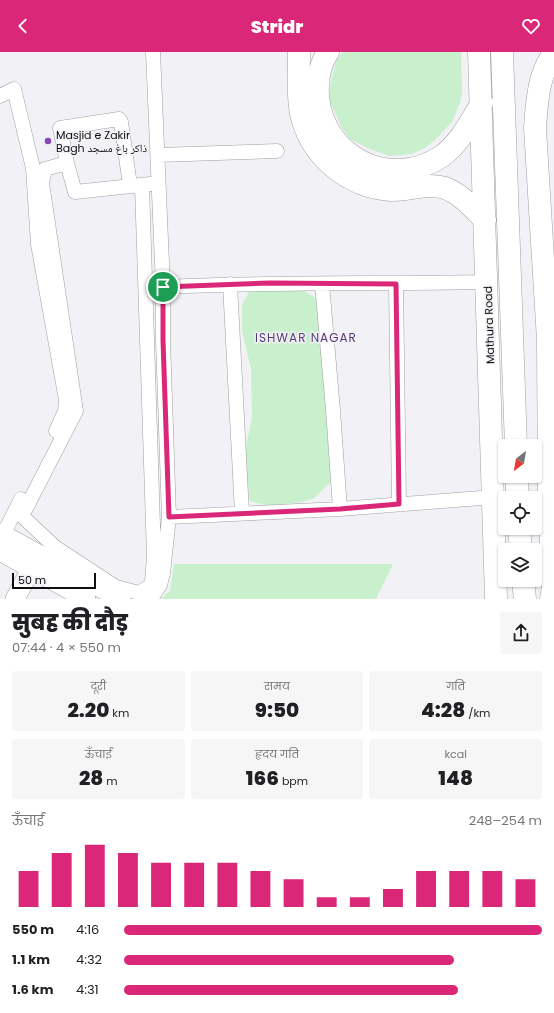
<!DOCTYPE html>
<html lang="hi">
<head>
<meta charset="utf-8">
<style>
	:root { --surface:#fff; --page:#f6f6f6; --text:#202124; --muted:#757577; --accent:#db2777 }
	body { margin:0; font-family:Poppins,"Noto Naskh Arabic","Noto Sans Devanagari",sans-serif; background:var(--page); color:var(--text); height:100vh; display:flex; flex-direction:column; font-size:15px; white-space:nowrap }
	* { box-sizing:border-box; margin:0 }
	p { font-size:13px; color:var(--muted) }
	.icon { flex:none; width:22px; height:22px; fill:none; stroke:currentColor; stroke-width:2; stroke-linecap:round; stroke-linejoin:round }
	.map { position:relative; height:547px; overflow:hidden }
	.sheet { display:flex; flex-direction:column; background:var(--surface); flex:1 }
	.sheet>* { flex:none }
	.needle { width:26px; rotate:211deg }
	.tools { position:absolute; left:498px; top:387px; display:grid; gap:8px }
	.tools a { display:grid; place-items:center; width:44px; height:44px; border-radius:4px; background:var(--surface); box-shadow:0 1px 3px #0004; font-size:20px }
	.scale { position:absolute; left:12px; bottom:10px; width:84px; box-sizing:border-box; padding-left:4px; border:2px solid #0e0e0f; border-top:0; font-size:11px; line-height:14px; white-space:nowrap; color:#0e0e0f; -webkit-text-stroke:3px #f2f2f6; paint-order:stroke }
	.pin { position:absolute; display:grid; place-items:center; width:34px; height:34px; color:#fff; margin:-17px; border:2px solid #fff; border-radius:50%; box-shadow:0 1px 4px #0007 }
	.round { display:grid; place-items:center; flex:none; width:42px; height:42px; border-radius:4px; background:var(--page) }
	.headline { display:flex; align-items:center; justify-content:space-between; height:68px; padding:0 12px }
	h1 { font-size:22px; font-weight:800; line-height:30px }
	.figures { display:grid; grid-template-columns:repeat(3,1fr); gap:6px; height:68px; padding:4px 12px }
	.figures div { display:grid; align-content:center; border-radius:4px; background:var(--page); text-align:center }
	.figures b { font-size:20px; font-weight:800 }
	.figures small { font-size:11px; font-weight:400 }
	.figures p { font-size:11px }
	.chart { height:112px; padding:8px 12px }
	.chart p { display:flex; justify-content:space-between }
	.chart svg { width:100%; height:72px; margin-top:4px; stroke:var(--accent); stroke-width:6 }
	ul { padding:0 12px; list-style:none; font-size:13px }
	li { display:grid; grid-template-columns:64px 48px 1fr; align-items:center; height:30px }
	li i { height:10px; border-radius:5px; background:var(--accent) }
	header { display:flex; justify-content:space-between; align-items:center; height:52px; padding:0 12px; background:var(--accent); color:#fff; font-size:18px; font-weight:800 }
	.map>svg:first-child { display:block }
	.green { fill:#c9f0cc }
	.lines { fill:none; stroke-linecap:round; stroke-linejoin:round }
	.street-casing { stroke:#9f9fa3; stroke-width:15 }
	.secondary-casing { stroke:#9f9fa3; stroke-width:20 }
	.highway-casing { stroke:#9f9fa3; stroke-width:23 }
	.street { stroke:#fff; stroke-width:14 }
	.secondary { stroke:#fff; stroke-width:19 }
	.highway { stroke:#fff; stroke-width:22 }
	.route-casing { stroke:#fff; stroke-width:8 }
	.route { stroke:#db2777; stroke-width:5 }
	.poi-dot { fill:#8647bc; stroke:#f2f2f6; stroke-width:1.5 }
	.labels { text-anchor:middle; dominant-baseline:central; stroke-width:3; stroke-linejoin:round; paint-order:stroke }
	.poi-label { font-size:11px; fill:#0e0e0f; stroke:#f2f2f6; text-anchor:start }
	.street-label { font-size:11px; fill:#0e0e0f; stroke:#f2f2f6 }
	.neighbourhood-label { font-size:12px; letter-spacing:1px; fill:#593b76; stroke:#f2f2f6 }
</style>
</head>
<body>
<header><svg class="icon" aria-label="back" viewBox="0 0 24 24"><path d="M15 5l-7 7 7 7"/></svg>Stridr<svg class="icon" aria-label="heart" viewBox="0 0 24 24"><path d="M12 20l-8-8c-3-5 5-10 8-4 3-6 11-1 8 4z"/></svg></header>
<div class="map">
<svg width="554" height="547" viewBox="0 0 554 547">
	<rect width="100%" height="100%" fill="#f2f2f6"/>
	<!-- green -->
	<path class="green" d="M 343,0 L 461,0 L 462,39 L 461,48 L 452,70 L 436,87 L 425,96 L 412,102 L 389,104 L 370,97 L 350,87 L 342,76 L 329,48 L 331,28 L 337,7 Z
		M 300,237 L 320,248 L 331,430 L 313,447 L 301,450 L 268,454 L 250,449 L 246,416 L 246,394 L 252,366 L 251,317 L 242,279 L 242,253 L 249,239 Z
		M 174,512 L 393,512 L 376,547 L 161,547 L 170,539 Z"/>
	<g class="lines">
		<defs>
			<path id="street" d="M 0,44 L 14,37 L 33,116 L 38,192 L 66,348 L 65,359 L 56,379
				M 158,103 L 277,99
				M 67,111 L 45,117 L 42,131 L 76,359 L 22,464 L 55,495 L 116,535 L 139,541 L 150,534 L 152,530 L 154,504 L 142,133
				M 130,133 L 121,70 L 119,67 L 60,76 L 67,111 L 75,140 L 150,132
				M 230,232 L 242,461
				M 322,232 L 333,358 L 340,457
				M 396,232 L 399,452
				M 163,235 C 271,230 379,232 487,230
				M 169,465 L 340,457 L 494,445
				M 3,483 L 21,447
				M 151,547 L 160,533 L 163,521 L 169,465 L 163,288 L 163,235 L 153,0"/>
			<path id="secondary" d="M 0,481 L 121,547
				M 0,499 L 86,547
				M 15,547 L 37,506"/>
			<path id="highway" d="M 299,0 C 299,20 297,41 301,61 C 310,104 348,135 391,138 C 409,139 427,130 445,136 C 461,142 473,156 485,168
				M 328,0 C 320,12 317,29 318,44 C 323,105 390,139 442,104 C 460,91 470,70 482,51
				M 479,0 L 496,547
				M 502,0 L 516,394
				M 517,424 L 517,446
				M 519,476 L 521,498
				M 523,528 L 525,547
				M 551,547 L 553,535 L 549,450 L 548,288 L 535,76 C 537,49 538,23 554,1"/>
		</defs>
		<!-- street casing -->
		<use href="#street" class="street-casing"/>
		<!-- secondary casing -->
		<use href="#secondary" class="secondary-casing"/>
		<!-- highway casing -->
		<use href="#highway" class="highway-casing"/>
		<!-- street -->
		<use href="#street" class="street"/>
		<!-- secondary -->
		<use href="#secondary" class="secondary"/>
		<!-- highway -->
		<use href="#highway" class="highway"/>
	</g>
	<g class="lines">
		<defs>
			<path id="route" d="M 270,231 L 396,232 L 399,452 L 340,457 L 169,465 L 163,288 L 163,235 Z"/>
		</defs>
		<!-- route casing -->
		<use href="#route" class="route-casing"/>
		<!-- route -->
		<use href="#route" class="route"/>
	</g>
	<!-- markers -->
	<circle class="poi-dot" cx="48" cy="89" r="4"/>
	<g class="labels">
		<!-- poi labels -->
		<g class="poi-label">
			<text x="56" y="83">Masjid e Zakir<tspan x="56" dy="13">Bagh ذاکر باغ مسجد</tspan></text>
		</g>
		<!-- street labels -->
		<g class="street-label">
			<text transform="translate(489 273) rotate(-92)">Mathura Road</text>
		</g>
		<!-- neighbourhood labels -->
		<g class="neighbourhood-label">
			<text x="306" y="285">ISHWAR NAGAR</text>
		</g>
	</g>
</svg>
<div class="tools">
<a><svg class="needle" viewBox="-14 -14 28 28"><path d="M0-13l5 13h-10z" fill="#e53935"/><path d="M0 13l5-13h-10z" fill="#757577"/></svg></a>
<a><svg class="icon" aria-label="locate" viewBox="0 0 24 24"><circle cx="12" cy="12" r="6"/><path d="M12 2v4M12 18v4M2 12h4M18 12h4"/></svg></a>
<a><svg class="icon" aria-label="layers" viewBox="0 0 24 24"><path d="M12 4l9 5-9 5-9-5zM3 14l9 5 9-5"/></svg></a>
</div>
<div class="scale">50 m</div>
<div class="pin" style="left:163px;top:235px;background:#1e9e55"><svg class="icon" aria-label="arrive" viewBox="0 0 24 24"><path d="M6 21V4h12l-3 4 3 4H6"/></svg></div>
</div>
<section class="sheet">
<div class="headline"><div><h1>सुबह की दौड़</h1><p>07:44 · 4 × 550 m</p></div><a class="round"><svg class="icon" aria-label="share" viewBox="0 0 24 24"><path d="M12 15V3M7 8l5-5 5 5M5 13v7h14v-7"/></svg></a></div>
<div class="figures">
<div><p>दूरी</p><b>2.20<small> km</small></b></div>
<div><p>समय</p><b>9:50</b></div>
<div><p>गति</p><b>4:28<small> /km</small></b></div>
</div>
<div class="figures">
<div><p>ऊँचाई</p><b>28<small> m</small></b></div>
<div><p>हृदय गति</p><b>166<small> bpm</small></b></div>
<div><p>kcal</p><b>148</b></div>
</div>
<div class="chart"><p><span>ऊँचाई</span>248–254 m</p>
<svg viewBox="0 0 160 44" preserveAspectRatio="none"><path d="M5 44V22M15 44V11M25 44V6M35 44V11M45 44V17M55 44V17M65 44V17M75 44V22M85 44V27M95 44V38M105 44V38M115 44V33M125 44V22M135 44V22M145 44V22M155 44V27"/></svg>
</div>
<ul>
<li><b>550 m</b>4:16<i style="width:100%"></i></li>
<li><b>1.1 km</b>4:32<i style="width:79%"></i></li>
<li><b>1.6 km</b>4:31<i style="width:80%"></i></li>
</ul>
</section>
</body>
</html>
